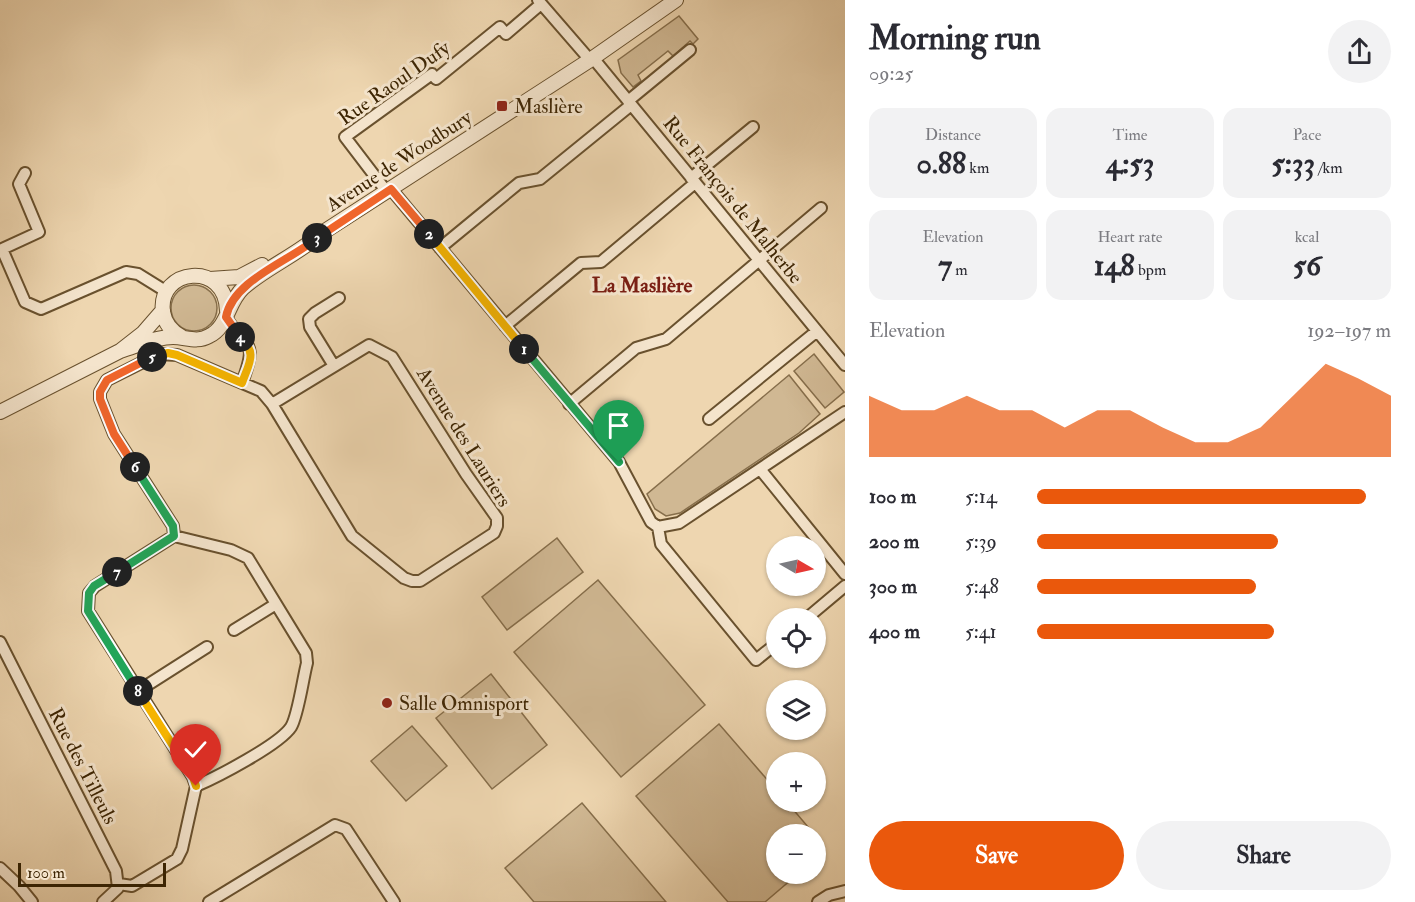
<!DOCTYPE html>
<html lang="en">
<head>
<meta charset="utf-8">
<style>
	:root { --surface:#fff; --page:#f2f2f3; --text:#2b2b33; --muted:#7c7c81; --accent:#ea580c }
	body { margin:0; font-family:"IM FELL Double Pica",serif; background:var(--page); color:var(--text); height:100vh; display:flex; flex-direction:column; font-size:22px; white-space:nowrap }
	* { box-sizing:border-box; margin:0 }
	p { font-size:20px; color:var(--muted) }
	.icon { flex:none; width:33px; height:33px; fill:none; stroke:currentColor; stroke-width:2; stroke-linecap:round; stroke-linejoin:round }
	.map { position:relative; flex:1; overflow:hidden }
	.sheet { display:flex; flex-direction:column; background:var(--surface); width:570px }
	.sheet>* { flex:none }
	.needle { width:39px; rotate:99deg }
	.fabs { position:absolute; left:766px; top:536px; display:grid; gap:12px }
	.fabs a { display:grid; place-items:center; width:60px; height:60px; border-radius:50%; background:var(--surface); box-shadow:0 2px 4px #0004; font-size:30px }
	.scale { position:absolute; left:18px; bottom:15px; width:148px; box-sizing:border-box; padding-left:6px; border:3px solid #3d2503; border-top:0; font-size:16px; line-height:21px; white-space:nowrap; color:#3d2503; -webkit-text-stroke:4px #f4e4cc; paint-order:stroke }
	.pin { position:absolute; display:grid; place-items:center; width:51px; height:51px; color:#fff; margin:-62px -26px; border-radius:50% 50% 50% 0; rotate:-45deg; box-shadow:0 0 6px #0007 }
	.pin .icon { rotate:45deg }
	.km { position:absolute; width:30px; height:30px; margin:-15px; border-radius:50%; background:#222; color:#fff; font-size:16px; line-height:30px; text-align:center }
	.round { display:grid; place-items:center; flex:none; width:63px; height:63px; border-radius:32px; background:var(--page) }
	.overview { display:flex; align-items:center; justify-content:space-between; height:102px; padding:0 24px }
	h1 { font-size:33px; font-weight:800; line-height:45px }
	.figures { display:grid; grid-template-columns:repeat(3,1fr); gap:9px; height:102px; padding:6px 24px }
	.figures div { display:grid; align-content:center; border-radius:15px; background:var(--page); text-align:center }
	.figures b { font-size:30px; font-weight:800 }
	.figures small { font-size:16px; font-weight:400 }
	.figures p { font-size:16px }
	.chart { height:168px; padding:12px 24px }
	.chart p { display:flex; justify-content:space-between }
	.chart svg { width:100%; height:108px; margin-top:6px; fill:var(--accent); opacity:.7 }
	.button { display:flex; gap:12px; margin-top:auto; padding:12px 24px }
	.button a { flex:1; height:69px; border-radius:36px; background:var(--accent); color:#fff; font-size:24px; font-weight:800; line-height:69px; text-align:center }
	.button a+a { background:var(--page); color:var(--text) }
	ul { padding:0 24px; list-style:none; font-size:20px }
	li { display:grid; grid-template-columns:96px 72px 1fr; align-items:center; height:45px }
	li i { height:15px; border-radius:8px; background:var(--accent) }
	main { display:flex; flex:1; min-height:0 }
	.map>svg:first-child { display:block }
	.green { fill:#d0b893; stroke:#866e4b; stroke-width:1.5 }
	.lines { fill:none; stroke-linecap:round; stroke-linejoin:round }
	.minor-casing { stroke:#69512e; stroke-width:14 }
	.tertiary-casing { stroke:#69512e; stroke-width:16 }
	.minor { stroke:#f4e4cc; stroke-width:10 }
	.tertiary { stroke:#f4e4cc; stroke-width:14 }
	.split-1-casing { stroke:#fff; stroke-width:12 }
	.split-2-casing { stroke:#fff; stroke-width:12 }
	.split-3-casing { stroke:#fff; stroke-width:12 }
	.split-4-casing { stroke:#fff; stroke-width:12 }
	.split-5-casing { stroke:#fff; stroke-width:12 }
	.split-6-casing { stroke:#fff; stroke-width:12 }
	.split-7-casing { stroke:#fff; stroke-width:12 }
	.split-8-casing { stroke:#fff; stroke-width:12 }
	.split-9-casing { stroke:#fff; stroke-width:12 }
	.split-1 { stroke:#22a559; stroke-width:8 }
	.split-2 { stroke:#f5b400; stroke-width:8 }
	.split-3 { stroke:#f0652b; stroke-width:8 }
	.split-4 { stroke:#f0652b; stroke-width:8 }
	.split-5 { stroke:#f5b400; stroke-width:8 }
	.split-6 { stroke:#f0652b; stroke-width:8 }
	.split-7 { stroke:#22a559; stroke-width:8 }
	.split-8 { stroke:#22a559; stroke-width:8 }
	.split-9 { stroke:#f5b400; stroke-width:8 }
	.poi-dot { fill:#8f2418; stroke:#f4e4cc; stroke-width:2 }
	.labels { text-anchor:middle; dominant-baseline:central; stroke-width:6; stroke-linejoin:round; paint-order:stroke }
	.street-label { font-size:20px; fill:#3d2503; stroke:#f4e4cc }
	.poi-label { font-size:20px; fill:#3d2503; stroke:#f4e4cc; text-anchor:start }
	.neighbourhood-label { font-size:21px; font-weight:bold; fill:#7a1f14; stroke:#f4e4cc }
</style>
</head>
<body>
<main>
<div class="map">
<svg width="845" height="902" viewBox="0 0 845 902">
	<rect width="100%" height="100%" fill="#eed6b0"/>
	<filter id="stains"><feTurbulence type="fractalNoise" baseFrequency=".00333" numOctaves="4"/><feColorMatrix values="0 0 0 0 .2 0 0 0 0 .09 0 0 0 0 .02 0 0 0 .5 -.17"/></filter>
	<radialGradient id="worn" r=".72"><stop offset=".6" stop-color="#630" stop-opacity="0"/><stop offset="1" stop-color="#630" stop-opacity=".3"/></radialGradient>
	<!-- green -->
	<path class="green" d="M 679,16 L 698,39 L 693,44 L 690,41 L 673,56 L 668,51 L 638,75 L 641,81 L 633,87 L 621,73 L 618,60 Z
		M171 308a23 23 0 1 1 46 0a23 23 0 1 1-46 0Z
		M 814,354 L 844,392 L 825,408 L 794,371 Z
		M 789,375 L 820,414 L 799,433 L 680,513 L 666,516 L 655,509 L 647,494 Z
		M 557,538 L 583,572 L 507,630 L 482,597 Z
		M 598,580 L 705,705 L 621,777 L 514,652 Z
		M 491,674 L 547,745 L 492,789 L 436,718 Z
		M 719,724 L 777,791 L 777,801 L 786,801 L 814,834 L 777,834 L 777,873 L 799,873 L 765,902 L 728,902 L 636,796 Z
		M 412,726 L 447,766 L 406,801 L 371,761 Z
		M 582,803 L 666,902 L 534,902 L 505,868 Z"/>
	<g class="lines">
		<defs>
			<path id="minor" d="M 538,0 L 590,60
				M 593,58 L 845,365
				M 628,101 L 690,50
				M 691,178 L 753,127
				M 391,189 L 619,462 L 651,522 L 658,527 L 679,523 L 845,412
				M 387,192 L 345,137 L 432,74 L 436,79 L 500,27 L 506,34 L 541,4
				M 440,248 L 519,183 L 540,179 L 631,105
				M 2,249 L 25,302 L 41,309 L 126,272 L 138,274 L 167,292
				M 0,250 L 39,232 L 19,184 L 25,173
				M 226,317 C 246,353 259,336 242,383
				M 505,326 L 581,263 L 601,262 L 695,183
				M 334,366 L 310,327 L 309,319 L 315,313 L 339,298
				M 569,404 L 636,348 L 666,339 L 821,208
				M 709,419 L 817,331
				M 760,469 L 845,574
				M 658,527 L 661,544 L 756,660 L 777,643
				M 174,536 L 231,550 L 248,558 L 306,653 L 307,663 C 303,678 298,716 291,727 C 279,745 217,777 196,786
				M 807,618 L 845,586
				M 234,630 L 276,604
				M 0,642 L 116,871 L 118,888 L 103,902
				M 138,691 L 207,647
				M 0,868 L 19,886 L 32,902
				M 119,884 L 132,886 L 177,859 L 182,849 L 196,786 L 193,777 L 88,611 L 89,593 L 95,586 L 174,536 L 173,526 L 114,434 L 100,399 L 100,392 L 107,380 L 159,354 L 177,355 L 261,391 L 272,404 L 352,536 L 404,578 L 412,581 L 420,581 L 494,533 L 497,526 L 497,518 L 466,474 L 392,357 L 369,345 L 272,404
				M 209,902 L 335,825 L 346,829 L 394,902
				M 818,902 L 829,895 L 845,891"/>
			<path id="tertiary" d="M 210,279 L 239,277 L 262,265
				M 182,337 C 172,332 165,324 163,312 C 157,268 226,260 227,311
				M 120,351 C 137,346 155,337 173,337 C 186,337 197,343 209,336 C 228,327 227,303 243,288 C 265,268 297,255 322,233 L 590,60 L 676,0
				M 0,412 L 120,351 L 143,333 L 163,310"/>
		</defs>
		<!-- minor casing -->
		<use href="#minor" class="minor-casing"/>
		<!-- tertiary casing -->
		<use href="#tertiary" class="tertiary-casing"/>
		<!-- minor -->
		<use href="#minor" class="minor"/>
		<!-- tertiary -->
		<use href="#tertiary" class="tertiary"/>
	</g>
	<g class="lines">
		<defs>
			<path id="split-1" d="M 524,349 L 619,462"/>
			<path id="split-2" d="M 429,234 L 524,349"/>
			<path id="split-3" d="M 317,238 L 391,189 L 429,234"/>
			<path id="split-4" d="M 240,337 L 226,317 C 233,280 290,261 317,238"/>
			<path id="split-5" d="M 152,357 L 168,353 L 177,355 L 242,383 C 249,363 258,353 240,337"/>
			<path id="split-6" d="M 135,467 L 114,434 L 100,399 L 100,392 L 107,380 L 152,357"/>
			<path id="split-7" d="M 117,572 L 174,536 L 173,526 L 135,467"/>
			<path id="split-8" d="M 117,572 L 94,586 L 89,593 L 88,611 L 138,691"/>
			<path id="split-9" d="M 138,691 L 193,777 L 196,786"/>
		</defs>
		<!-- split-1 casing -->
		<use href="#split-1" class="split-1-casing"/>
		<!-- split-2 casing -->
		<use href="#split-2" class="split-2-casing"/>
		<!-- split-3 casing -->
		<use href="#split-3" class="split-3-casing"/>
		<!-- split-4 casing -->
		<use href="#split-4" class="split-4-casing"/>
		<!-- split-5 casing -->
		<use href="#split-5" class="split-5-casing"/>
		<!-- split-6 casing -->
		<use href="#split-6" class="split-6-casing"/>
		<!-- split-7 casing -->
		<use href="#split-7" class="split-7-casing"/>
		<!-- split-8 casing -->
		<use href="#split-8" class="split-8-casing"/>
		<!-- split-9 casing -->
		<use href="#split-9" class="split-9-casing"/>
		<!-- split-1 -->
		<use href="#split-1" class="split-1"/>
		<!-- split-2 -->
		<use href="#split-2" class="split-2"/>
		<!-- split-3 -->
		<use href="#split-3" class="split-3"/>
		<!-- split-4 -->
		<use href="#split-4" class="split-4"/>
		<!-- split-5 -->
		<use href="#split-5" class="split-5"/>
		<!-- split-6 -->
		<use href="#split-6" class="split-6"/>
		<!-- split-7 -->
		<use href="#split-7" class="split-7"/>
		<!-- split-8 -->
		<use href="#split-8" class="split-8"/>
		<!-- split-9 -->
		<use href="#split-9" class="split-9"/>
	</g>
	<!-- markers -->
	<g class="poi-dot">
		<rect x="496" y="100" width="12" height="12" rx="3"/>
		<circle cx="387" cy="703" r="6"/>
	</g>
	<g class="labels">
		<!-- street labels -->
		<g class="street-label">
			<text transform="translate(394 83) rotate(-35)">Rue Raoul Dufy</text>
			<text transform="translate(399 161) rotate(-33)">Avenue de Woodbury</text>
			<text transform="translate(733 200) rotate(51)">Rue François de Malherbe</text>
			<text transform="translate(464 437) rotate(58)">Avenue des Lauriers</text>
			<text transform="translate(83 766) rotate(63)">Rue des Tilleuls</text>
		</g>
		<!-- poi labels -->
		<g class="poi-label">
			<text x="514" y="106">Maslière</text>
			<text x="399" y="703">Salle Omnisport</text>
		</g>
		<!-- neighbourhood labels -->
		<g class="neighbourhood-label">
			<text x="642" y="285">La Maslière</text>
		</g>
	</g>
	<rect width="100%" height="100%" filter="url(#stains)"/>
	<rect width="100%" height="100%" fill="url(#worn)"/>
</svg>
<div class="fabs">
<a><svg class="needle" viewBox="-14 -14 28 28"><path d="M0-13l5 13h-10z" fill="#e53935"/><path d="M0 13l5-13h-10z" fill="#7c7c81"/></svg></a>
<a><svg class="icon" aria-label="locate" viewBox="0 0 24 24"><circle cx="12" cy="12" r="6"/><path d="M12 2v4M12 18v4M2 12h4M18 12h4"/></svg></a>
<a><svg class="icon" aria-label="layers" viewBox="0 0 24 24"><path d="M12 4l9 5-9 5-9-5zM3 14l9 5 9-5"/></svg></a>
<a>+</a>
<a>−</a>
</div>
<div class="scale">100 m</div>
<div class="pin" style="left:619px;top:462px;background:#1e9e55"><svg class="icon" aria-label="arrive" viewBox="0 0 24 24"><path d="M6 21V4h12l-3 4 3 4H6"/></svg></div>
<div class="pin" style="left:196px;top:786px;background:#d93025"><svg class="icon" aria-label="check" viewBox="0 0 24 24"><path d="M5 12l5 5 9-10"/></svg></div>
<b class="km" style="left:524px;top:349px">1</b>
<b class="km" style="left:429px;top:234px">2</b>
<b class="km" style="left:317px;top:238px">3</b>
<b class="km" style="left:240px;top:337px">4</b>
<b class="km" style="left:152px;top:357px">5</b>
<b class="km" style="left:135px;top:467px">6</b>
<b class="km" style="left:117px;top:572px">7</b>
<b class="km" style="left:138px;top:691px">8</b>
</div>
<section class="sheet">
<div class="overview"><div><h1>Morning run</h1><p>09:25</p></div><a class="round"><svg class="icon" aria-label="share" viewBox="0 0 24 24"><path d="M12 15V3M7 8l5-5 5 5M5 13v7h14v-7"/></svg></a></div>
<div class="figures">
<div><p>Distance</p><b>0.88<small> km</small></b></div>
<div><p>Time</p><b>4:53</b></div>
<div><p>Pace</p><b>5:33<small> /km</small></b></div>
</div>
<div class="figures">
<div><p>Elevation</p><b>7<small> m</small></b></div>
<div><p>Heart rate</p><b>148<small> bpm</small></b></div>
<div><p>kcal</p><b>56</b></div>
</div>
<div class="chart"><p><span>Elevation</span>192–197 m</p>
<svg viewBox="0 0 160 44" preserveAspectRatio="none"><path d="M0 44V19L10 25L20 25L30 19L40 25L50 25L60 32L70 25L80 25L90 32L100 38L110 38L120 32L130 19L140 6L150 12L160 19V44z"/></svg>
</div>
<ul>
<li><b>100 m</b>5:14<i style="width:93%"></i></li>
<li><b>200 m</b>5:39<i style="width:68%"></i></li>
<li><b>300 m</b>5:48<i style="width:62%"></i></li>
<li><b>400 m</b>5:41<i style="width:67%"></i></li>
</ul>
<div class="button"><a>Save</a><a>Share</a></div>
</section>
</main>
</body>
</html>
